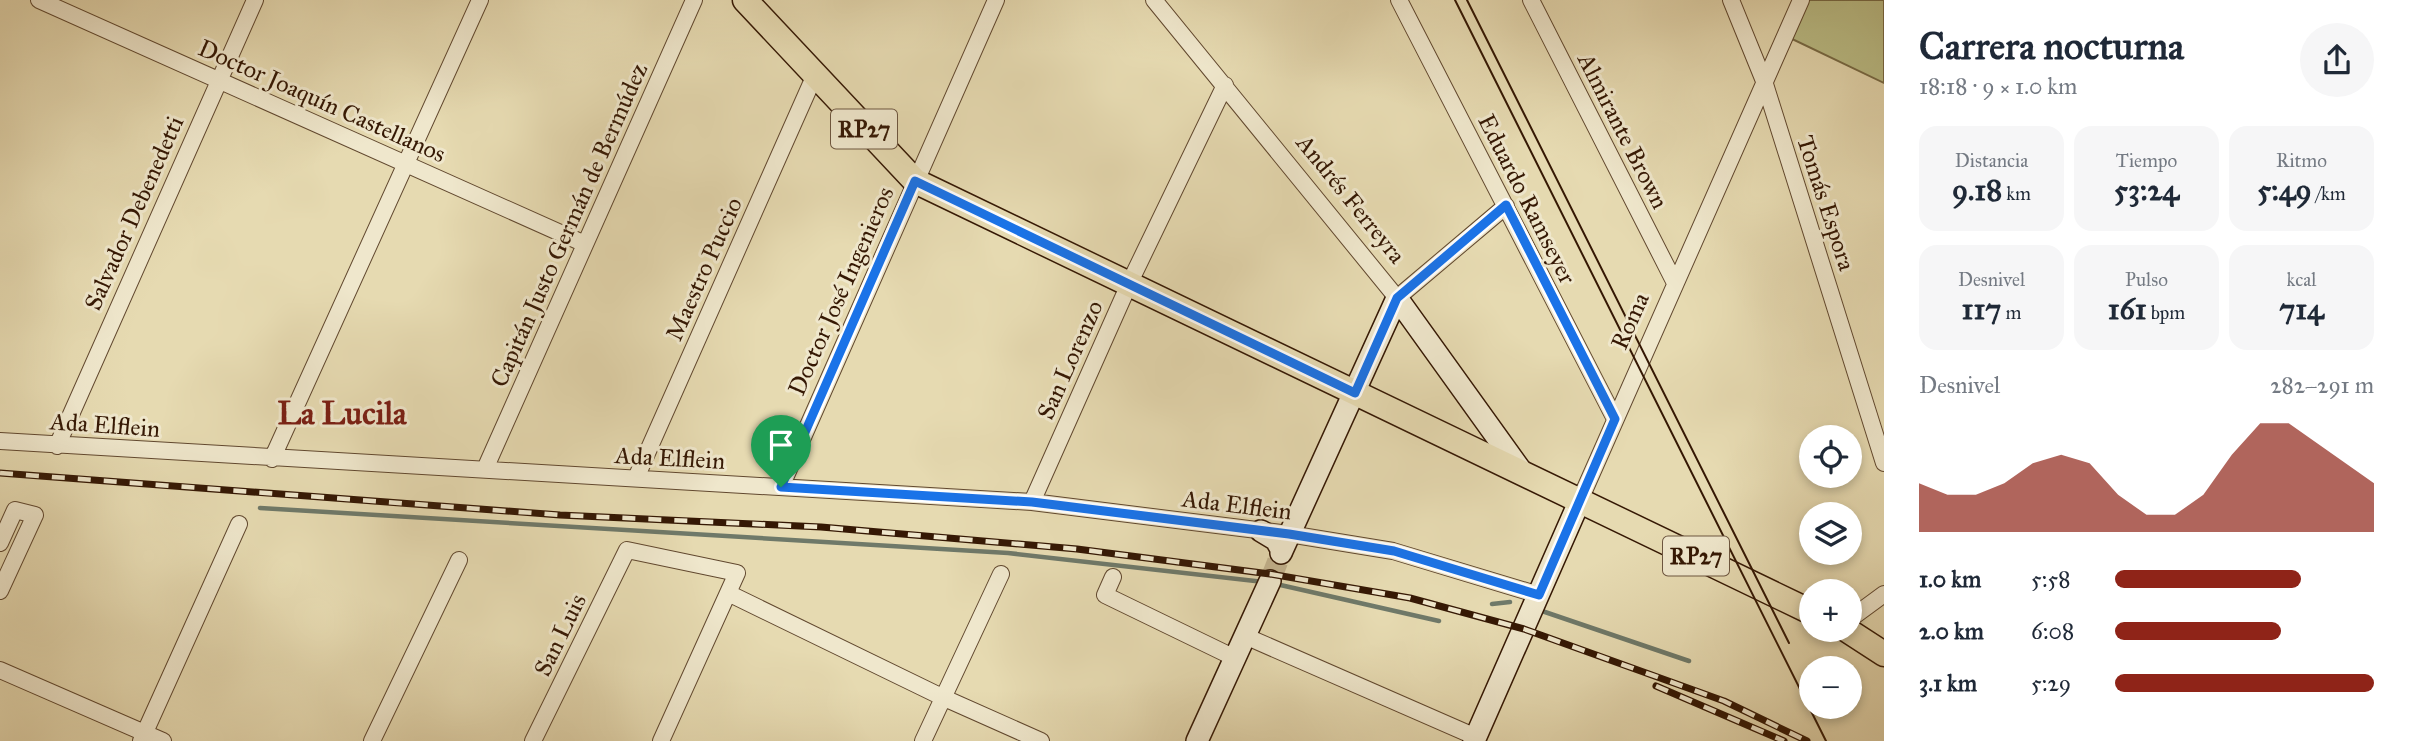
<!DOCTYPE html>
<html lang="es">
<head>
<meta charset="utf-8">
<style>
	:root { --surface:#fff; --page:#f6f6f7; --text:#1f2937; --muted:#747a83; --accent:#8f2418 }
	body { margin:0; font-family:"IM FELL Great Primer",serif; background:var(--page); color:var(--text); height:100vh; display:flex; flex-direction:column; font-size:26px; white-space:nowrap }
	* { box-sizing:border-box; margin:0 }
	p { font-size:23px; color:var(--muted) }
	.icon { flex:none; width:38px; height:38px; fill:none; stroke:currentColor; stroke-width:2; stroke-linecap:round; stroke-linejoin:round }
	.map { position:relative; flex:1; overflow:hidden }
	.sheet { display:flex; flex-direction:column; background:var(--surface); width:525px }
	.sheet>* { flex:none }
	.fabs { position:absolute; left:1799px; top:425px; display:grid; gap:14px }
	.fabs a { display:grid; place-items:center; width:63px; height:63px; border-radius:50%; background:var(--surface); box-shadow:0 4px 10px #0003; font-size:35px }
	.pin { position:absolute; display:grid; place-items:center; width:60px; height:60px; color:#fff; margin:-72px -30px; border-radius:50% 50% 50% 0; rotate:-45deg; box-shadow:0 0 7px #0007 }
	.pin .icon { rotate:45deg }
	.round { display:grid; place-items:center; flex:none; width:74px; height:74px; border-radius:37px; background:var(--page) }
	.head { display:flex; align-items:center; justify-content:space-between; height:119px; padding:0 35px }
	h1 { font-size:38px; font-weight:700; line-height:52px }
	.stats { display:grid; grid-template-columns:repeat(3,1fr); gap:10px; height:119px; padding:7px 35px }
	.stats div { display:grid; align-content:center; border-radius:18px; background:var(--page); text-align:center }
	.stats b { font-size:30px; font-weight:700 }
	.stats small { font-size:19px; font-weight:400 }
	.stats p { font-size:19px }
	.chart { height:196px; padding:14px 35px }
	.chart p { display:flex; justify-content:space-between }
	.chart svg { width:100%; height:126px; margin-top:7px; fill:var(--accent); opacity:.7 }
	ul { padding:0 35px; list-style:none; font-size:23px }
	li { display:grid; grid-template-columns:112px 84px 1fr; align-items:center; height:52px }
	li i { height:18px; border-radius:9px; background:var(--accent) }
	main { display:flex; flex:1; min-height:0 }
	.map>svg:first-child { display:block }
	.green { fill:#bbbe87; stroke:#786b46; stroke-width:2 }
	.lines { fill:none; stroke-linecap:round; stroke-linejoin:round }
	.stream { stroke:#6f7969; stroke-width:4.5 }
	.secondary-tunnel { stroke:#c3b38e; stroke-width:21; stroke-dasharray:21 10; stroke-linecap:butt }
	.street-casing { stroke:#61482f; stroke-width:18 }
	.secondary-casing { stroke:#351804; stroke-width:24 }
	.primary-casing { stroke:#351804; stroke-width:27 }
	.street { stroke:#efe7cc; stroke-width:16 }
	.secondary { stroke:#efe7cc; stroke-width:21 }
	.primary { stroke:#e6dab1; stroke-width:24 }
	.tram { stroke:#351804; stroke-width:2 }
	.rail-casing { stroke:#351804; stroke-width:7 }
	.rail { stroke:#efe7cc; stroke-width:4.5; stroke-dasharray:13; stroke-linecap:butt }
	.route-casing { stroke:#fff; stroke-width:14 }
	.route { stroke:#1a73e8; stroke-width:9 }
	.labels { text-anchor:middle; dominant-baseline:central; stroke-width:6; stroke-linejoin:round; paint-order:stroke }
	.shield { fill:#efe7cc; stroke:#6d5640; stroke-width:2 }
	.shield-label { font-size:23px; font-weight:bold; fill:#351804 }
	.street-label { font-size:24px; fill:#351804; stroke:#efe7cc }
	.district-label { font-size:32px; font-weight:bold; fill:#7a1f14; stroke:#efe7cc }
</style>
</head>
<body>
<main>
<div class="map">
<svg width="1884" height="741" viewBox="0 0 1884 741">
	<rect width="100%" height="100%" fill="#e6dab1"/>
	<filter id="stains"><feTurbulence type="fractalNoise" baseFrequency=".00286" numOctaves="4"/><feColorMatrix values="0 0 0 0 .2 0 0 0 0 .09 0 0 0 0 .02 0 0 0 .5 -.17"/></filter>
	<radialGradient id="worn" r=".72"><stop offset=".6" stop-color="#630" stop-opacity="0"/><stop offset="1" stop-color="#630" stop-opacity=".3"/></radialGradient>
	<!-- green -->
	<path class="green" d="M 1808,0 L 1884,0 L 1884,83 L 1790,38 Z"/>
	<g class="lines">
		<!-- stream -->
		<path class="stream" d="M 260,508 L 1008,553 L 1264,582
			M 1276,584 L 1439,621
			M 1492,604 L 1510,602
			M 1542,611 L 1689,661"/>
		<!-- secondary-tunnel -->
		<path class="secondary-tunnel" d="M 1270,581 L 1281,553"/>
		<defs>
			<path id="street" d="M 39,0 L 585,244
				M 1154,0 L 1397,298 L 1506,206
				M 1399,0 L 1615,419
				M 1531,0 L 1675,283
				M 1731,0 L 1764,81 L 1884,463
				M 0,441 L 1032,502 L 1289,534 L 1393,551 L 1539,595
				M 57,446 L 255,0
				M 272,459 L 480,0
				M 485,469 L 694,0
				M 636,478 L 814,77
				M 781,487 L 996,0
				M 1580,500 L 1801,0
				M 1032,502 L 1130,282 L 1225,85
				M 0,543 L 15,510 L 35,515 L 0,591
				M 1113,577 L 1105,595 L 1235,658
				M 728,593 L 942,697 L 1041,741
				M 1850,619 L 1884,594
				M 1245,636 L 1476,737
				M 0,670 L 163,741
				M 141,741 L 239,524
				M 372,741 L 459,560
				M 533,741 L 627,550 L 737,573 L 661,741
				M 923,741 L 1001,574"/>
			<path id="secondary" d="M 1397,298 L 1522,472
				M 1261,531 L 1276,540 L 1282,551
				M 1281,553 L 1397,298
				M 1197,741 L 1270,581
				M 1474,741 L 1580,500"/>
			<path id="primary" d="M 745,0 L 915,181 L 1811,612
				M 1847,630 L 1884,654"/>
		</defs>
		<!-- street casing -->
		<use href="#street" class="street-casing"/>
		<!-- secondary casing -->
		<use href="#secondary" class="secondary-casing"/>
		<!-- primary casing -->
		<use href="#primary" class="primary-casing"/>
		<!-- street -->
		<use href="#street" class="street"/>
		<!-- secondary -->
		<use href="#secondary" class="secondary"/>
		<!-- primary -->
		<use href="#primary" class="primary"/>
		<!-- tram -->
		<path class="tram" d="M 1455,0 L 1826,741
			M 1467,0 L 1789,643"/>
		<defs>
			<path id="rail" d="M 0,473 L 560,515 L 821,527 L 1077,549 L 1270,574 L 1410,598 L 1524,629 L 1724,701 L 1807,741
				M 1656,686 L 1784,741"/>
		</defs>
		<!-- rail casing -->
		<use href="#rail" class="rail-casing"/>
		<!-- rail -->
		<use href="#rail" class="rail"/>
	</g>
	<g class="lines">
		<defs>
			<path id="route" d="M 915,181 L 1355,393 L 1397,298 L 1506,205 L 1615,419 L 1539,595 L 1394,551 L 1289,534 L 1032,502 L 781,487 Z"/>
		</defs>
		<!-- route casing -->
		<use href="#route" class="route-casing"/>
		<!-- route -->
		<use href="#route" class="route"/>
	</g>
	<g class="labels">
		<!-- shield labels -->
		<g class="shield">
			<rect x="831" y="109.5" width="66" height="39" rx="5"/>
			<rect x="1663" y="536.5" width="66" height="39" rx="5"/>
		</g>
		<g class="shield-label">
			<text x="864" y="129">RP27</text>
			<text x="1696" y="556">RP27</text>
		</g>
		<!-- street labels -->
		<g class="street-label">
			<text transform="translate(322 101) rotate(24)">Doctor Joaquín Castellanos</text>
			<text transform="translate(1623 131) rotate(63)">Almirante Brown</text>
			<text transform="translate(1351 199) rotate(51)">Andrés Ferreyra</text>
			<text transform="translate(1527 199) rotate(63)">Eduardo Ramseyer</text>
			<text transform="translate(1826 203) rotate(72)">Tomás Espora</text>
			<text transform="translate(134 213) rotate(-66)">Salvador Debenedetti</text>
			<text transform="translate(569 225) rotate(-66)">Capitán Justo Germán de Bermúdez</text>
			<text transform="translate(704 269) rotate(-66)">Maestro Puccio</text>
			<text transform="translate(841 291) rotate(-66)">Doctor José Ingenieros</text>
			<text transform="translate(1630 321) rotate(-66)">Roma</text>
			<text transform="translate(1070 360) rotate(-66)">San Lorenzo</text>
			<text transform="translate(105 425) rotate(4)">Ada Elflein</text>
			<text transform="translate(670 458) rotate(3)">Ada Elflein</text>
			<text transform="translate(1237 505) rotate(7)">Ada Elflein</text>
			<text transform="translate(560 635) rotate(-64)">San Luis</text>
		</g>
		<!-- district labels -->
		<g class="district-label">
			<text x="342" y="413">La Lucila</text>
		</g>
	</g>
	<rect width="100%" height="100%" filter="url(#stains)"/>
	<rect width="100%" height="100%" fill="url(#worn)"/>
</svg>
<div class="fabs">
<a><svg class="icon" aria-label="locate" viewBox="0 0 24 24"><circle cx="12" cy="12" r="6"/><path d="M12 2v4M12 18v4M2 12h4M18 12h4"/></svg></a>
<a><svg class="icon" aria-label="layers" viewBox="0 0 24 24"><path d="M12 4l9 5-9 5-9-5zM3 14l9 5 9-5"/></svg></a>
<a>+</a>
<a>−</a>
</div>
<div class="pin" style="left:781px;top:487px;background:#1e9e55"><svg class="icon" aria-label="arrive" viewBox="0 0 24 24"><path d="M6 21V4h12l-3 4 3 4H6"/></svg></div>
</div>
<section class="sheet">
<div class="head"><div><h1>Carrera nocturna</h1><p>18:18 · 9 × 1.0 km</p></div><a class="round"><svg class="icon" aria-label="share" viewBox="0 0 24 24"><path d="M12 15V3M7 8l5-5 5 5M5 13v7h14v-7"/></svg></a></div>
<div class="stats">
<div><p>Distancia</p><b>9.18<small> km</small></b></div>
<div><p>Tiempo</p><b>53:24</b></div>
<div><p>Ritmo</p><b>5:49<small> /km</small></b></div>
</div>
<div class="stats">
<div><p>Desnivel</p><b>117<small> m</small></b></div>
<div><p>Pulso</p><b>161<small> bpm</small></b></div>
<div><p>kcal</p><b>714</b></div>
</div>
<div class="chart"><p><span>Desnivel</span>282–291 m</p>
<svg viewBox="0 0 160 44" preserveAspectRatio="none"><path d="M0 44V27L10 31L20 31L30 27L40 20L50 17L60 20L70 31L80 38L90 38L100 31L110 17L120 6L130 6L140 13L150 20L160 27V44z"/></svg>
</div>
<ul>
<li><b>1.0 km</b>5:58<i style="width:72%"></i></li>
<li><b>2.0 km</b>6:08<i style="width:64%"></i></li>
<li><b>3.1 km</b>5:29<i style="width:100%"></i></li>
</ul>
</section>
</main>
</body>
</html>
